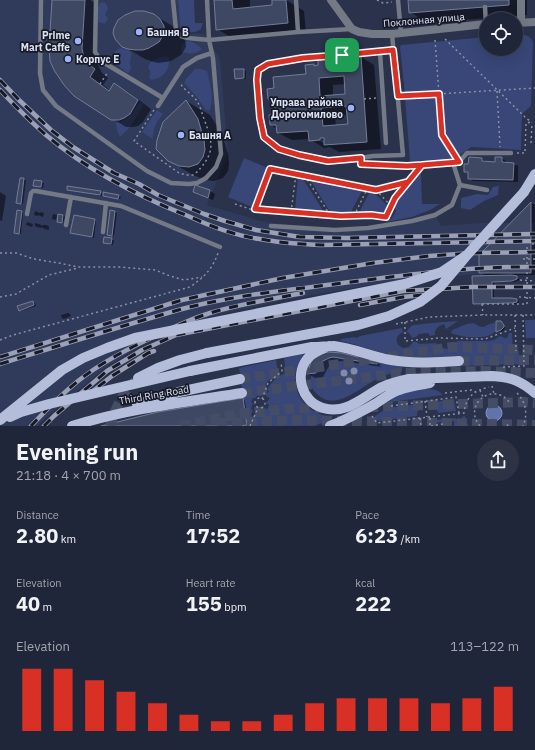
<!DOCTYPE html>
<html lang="en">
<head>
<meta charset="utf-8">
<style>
	:root { --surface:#202639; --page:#2d3244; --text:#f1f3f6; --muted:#a2a5ae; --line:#3d4353; --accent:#d93025 }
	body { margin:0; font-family:"IBM Plex Sans",sans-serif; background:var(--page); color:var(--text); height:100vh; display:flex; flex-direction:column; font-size:15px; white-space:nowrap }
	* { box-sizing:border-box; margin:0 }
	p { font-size:13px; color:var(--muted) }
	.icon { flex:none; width:22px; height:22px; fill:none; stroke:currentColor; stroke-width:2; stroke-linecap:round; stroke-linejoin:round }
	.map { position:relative; height:426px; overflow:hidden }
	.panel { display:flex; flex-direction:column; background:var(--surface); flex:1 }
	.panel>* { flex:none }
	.fabs { position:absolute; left:479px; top:12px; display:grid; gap:8px }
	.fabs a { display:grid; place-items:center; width:44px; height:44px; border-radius:50%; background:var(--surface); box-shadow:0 4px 16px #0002,0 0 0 1px var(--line); font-size:20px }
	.pin { position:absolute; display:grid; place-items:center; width:34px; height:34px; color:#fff; margin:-17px; border-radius:8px; box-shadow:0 2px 6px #0006 }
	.round { display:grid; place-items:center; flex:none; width:42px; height:42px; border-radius:21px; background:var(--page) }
	.summary { display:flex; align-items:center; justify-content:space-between; height:68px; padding:0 16px }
	h1 { font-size:22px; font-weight:700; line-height:30px }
	.metrics { display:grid; grid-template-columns:repeat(3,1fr); gap:6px; height:68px; padding:4px 16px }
	.metrics div { display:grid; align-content:center }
	.metrics b { font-size:20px; font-weight:700 }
	.metrics small { font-size:11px; font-weight:400 }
	.metrics p { font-size:11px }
	.chart { height:112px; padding:8px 16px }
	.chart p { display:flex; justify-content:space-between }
	.chart svg { width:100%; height:72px; margin-top:4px; stroke:var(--accent); stroke-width:6 }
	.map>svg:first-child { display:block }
	.built { fill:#303a5b }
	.green { fill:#384678 }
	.water { fill:#6273ab; stroke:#8794c1 }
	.shadow { fill:#0007; fill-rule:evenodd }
	.building { fill:#3f4863; stroke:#727c9a; fill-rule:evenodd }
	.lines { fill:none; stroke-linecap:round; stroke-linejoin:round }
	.primary-tunnel { stroke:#454c65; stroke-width:10; stroke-dasharray:10 5; stroke-linecap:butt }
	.path { stroke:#8990a5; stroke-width:1.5; stroke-dasharray:2 3; stroke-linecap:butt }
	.lane { stroke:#747986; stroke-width:4.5 }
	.street { stroke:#747986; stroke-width:8 }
	.primary { stroke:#b4beda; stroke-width:10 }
	.rail-casing { stroke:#9aa0b5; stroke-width:4.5 }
	.rail { stroke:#171a26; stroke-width:3; stroke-dasharray:9; stroke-linecap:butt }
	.path-bridge { stroke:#8990a5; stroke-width:1.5; stroke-dasharray:2 3; stroke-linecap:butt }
	.primary-bridge { stroke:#b4beda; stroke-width:10 }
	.tree { fill:#828caa }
	.route-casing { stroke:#fff; stroke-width:8 }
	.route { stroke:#d93025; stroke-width:5 }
	.poi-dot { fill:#9db4fd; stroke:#171a26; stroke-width:1.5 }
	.labels { text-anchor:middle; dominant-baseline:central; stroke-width:3.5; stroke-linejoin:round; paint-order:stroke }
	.street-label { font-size:10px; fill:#dce2f3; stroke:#171a26 }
	.poi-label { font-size:10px; font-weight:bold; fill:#dce2f3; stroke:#171a26; text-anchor:start }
</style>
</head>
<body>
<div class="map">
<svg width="535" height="426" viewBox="0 0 535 426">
	<rect width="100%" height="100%" fill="#2a324c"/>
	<!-- built -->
	<path class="built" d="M 0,0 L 178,0 L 180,30 L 184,33 L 204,34 L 220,59 L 228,153 L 207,205 L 264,222 L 335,229 L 365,227 L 436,217 L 441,226 L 481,223 L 535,223 L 535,271 L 511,271 L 382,283 L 284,300 L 212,316 L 181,327 L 140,346 L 105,368 L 50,414 L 37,426 L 0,426 Z"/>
	<!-- green -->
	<path class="green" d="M 178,0 L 194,0 L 195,23 L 203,23 L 201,29 C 194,34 187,33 180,28 Z
		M 104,2 L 107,5 L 108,9 L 105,14 L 108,19 L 105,24 L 98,22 C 97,21 97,10 98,8 C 98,7 99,5 100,3 Z
		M 516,35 C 524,34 530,35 533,42 L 531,106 L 522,114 L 521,150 L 471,147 L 453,160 L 410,161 L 404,85 L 400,47 L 401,45 L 486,37 L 486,49 L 516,49 Z
		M 187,41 C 193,41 198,45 202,49 C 194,55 191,54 182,52 L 181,50 L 182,45 Z
		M 120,48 L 128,50 L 132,53 L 130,61 L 131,69 L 128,73 L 126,72 L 113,61 C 111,55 115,51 120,48 Z
		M 166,56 L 169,58 C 170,70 163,79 151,80 L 149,77 C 151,73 150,70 148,67 C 150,60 159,58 166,56 Z
		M 195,69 L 201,69 L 207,71 C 210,83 215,100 209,111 L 205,109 L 196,96 L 184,83 L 186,79 Z
		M 140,102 L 144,104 L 130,127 L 120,137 L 117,130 L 116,123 C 129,120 133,112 140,102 Z
		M 157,110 L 163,114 C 155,124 154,126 153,139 L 142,132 Z
		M 244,158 L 268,168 L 252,207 L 228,197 Z
		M 421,172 L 422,204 L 440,204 L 430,210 L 412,217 L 386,222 L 387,219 L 391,219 L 396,211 L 394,205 L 400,195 Z
		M 298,177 L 303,179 L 324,212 L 295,210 Z
		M 311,181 L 362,191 L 351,212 L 330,212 Z
		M 499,186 L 498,195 L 484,201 L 470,210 L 461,208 L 461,198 L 477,194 L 488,195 L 493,187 Z
		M 369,193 L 374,193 L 388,206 L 385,214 L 359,213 Z
		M 525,320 L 535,320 L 535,338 L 526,338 Z
		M 458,321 L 446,329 L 444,324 C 439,326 434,329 435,335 L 430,336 L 428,333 L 419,334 L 416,337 L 412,338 L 409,333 L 406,332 L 410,327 L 413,325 L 442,322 Z
		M 474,323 C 486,332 484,323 495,323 L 496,331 C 493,333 490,336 487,336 C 477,339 461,337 451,333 L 452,330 L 467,324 Z
		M 402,328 L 403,332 C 397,335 395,339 398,345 L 403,348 L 409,347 L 413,342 L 416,342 L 420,344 L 436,343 C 442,350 449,350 457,346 L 457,341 L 488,341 L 494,340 L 500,336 L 505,338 L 507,338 L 509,333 L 512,333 L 513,351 L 519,351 L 519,364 L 459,366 L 459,356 C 441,357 423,359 406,357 C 384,355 362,346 341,341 L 341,339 L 353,337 L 357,338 L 360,336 Z
		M 304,354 C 286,378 297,409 326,416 L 326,422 L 313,426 L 252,426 L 256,418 L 257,418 L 259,412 L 263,414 L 264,408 L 267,409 L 269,405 L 266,403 L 270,398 L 266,396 L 269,391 L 267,390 C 271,382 278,375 286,373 L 284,358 Z
		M 333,357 L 377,364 L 377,362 L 402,367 L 402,372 C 394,373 386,374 379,378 C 361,386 335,414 316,393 C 310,387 309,381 312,374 L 316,373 C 320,364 323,359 333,357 Z
		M 276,360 L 278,372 L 267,382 L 264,389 L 262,389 L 260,393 L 258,393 L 256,398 L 253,398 L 251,402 L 253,403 L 251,409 L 253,410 L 251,415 L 252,416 L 249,424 L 247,425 L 239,368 Z
		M 420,389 C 429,389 437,388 443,395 L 391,402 L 390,401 C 399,393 410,391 420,389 Z
		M 454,399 L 456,411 L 438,413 L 435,402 Z
		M 419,404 C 420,410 417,410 417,416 L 378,421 L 375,416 L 387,408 Z
		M 465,416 L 468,426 L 454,426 L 454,421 L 433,423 L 433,420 L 456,418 L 456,419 L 462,419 L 462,417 Z"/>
	<!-- water -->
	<path class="water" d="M486 413a8 8 0 1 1 16 0a8 8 0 1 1-16 0Z"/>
	<!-- shadow -->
	<path class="shadow" d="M 52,0 L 90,0 L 98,5 L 95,57 L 98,65 L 102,73 L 108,78 L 103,85 L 111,91 L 114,84 L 128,92 L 151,109 L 143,122 L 138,126 L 133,127 L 126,127 L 75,95 Z
		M 215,0 L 250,0 L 250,8 L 273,6 L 286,0 L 304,11 L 306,33 L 236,40 L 217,29 Z
		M 409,0 L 527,0 L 527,15 L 428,23 L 410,12 Z
		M 154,15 L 176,28 L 182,33 L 185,40 L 186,47 L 181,55 L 171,61 L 165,62 L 158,63 L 151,61 L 145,59 L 123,46 Z
		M 503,50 L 505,51 L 505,54 L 498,55 L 496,54 L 495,51 Z
		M 361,57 L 374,65 L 381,149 L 339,152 L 330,147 L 324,148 L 310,139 L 292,140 L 278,133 L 277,129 L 271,125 L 277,115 L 276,102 L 269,99 L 275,89 L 307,75 L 314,65 L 316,67 ZM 346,84 L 346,95 L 333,96 L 333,85 ZM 348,115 L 349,125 L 336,126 L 335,116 ZM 319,138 L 325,141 L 325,144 L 318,140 Z
		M 244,70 L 246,71 L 246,79 L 238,79 L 236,78 Z
		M 186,101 L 210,115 L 222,134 L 228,154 L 229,164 L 228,171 L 223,178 L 214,181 L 205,180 L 193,175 L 168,160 Z
		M 501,158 L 506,161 L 506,163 L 514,164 L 518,166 L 518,182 L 473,181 L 469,178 L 469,174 L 465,171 L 469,165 L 482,159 L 486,161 L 486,162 L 496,163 Z
		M 21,179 L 26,180 L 23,204 L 17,203 Z
		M 42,182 L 44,183 L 43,188 L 34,186 Z
		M 196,186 L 210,191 L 215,194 L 213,200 L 199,195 L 194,192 Z
		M 70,190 L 100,192 L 104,194 L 119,196 L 121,197 L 120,199 L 106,197 L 102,194 L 102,196 Z
		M 0,192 L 6,196 L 2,221 L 0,220 Z
		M 532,203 L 535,205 L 535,275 L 509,275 L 519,279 L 519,280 L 515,282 L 494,282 L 494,299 L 517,300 L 519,301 L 519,303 L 515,304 L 476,304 L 474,303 L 488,277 L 480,272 L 480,255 Z
		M 35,211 L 40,213 L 40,212 L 44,213 L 43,217 L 38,215 L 38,216 L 34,215 Z
		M 21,212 L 23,213 L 21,234 L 15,233 Z
		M 115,212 L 117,213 L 114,236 L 108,235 Z
		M 53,214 L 57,215 L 56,220 L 52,219 Z
		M 63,215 L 65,217 L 63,223 L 60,222 Z
		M 95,220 L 96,221 L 94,238 L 71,233 Z
		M 27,222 L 33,224 L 32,227 L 26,225 Z
		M 35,223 L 39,224 L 43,226 L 43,225 L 47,225 L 49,227 L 49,230 L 45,229 L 41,227 L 41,228 L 37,227 L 35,226 Z
		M 105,238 L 114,240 L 113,245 L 104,243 Z
		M 33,302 L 35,303 L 36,306 L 21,311 L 19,310 Z
		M 68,313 L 70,314 L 71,316 L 64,319 L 62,318 L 61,315 Z
		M 501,322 L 503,324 L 505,328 L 503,331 L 499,332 L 497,331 Z
		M 342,354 L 380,364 L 381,365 L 378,365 L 382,367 L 341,361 L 336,362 L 329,366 L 323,377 L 315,378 L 308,374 L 312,363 Z
		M 243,399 L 245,401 L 249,425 L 245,426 L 105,426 Z"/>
	<!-- building -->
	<path class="building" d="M 52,0 L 85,0 L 82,49 L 84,57 L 88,64 L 95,69 L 90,77 L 109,91 L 114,83 L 138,100 L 130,114 L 124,118 L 119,120 L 111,120 L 74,96 L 64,85 L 54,70 L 50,61 L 49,48 Z
		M 214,0 L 232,0 L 233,9 L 272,5 L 272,0 L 286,0 L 288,23 L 216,30 Z
		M 408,0 L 509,0 L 509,5 L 409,13 Z
		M 135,11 L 144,11 L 154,14 L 160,19 L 164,26 L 164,34 L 159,42 L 149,48 L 143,50 L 135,50 L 128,49 L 122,47 L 115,39 L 113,33 L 114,28 L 118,20 L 125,15 Z
		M 361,56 L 367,142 L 324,145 L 324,138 L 320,138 L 320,140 L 309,141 L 308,131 L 277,133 L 276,125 L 270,125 L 269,115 L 276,114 L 274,99 L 268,99 L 267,89 L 274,88 L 273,77 L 306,74 L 305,65 L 314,64 L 314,66 L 318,65 L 318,60 ZM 344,76 L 345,94 L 320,96 L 319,78 ZM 346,106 L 348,124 L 323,126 L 321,108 Z
		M 234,69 L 244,69 L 244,78 L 235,79 Z
		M 186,100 L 198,119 L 204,140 L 205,150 L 203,157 L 198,164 L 189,167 L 179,166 L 168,161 L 156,149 L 157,140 L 163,122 Z
		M 469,157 L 482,158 L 482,161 L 495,162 L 495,157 L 502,157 L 502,162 L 514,163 L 513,180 L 468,179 L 468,172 L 464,172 L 464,164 L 468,164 Z
		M 20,178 L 24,178 L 21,204 L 16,203 Z
		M 34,180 L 42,181 L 41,187 L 33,186 Z
		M 195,185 L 210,190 L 208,198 L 193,192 Z
		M 67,186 L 101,191 L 100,195 L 67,190 Z
		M 103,192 L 119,195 L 118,199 L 103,196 Z
		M 531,202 L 531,273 L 479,273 L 479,255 Z
		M 17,210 L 22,211 L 19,234 L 14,233 Z
		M 110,210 L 115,211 L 112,236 L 107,235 Z
		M 58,214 L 63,215 L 62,223 L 57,222 Z
		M 74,215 L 95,219 L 92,237 L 70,233 Z
		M 104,237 L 112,238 L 111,244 L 103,243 Z
		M 512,275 L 517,276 L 517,279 L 512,281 L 492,282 L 492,298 L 512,298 L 517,299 L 517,302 L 512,303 L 473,304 L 472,276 Z
		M 33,301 L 34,305 L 19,311 L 17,306 Z
		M 496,321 L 501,321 L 504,325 L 504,327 L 501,330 L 496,332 Z
		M 328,352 L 342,353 L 377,362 L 377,364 L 333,357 L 329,358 L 321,362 L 316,373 L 307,374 L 311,362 L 315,357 L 321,354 Z
		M 243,398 L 247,425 L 240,426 L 101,426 L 158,412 Z"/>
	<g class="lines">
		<!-- primary-tunnel -->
		<path class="primary-tunnel" d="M 459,361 L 535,360
			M 240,379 L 452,347 L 535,350
			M 242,393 L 399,373 L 481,371 L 535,373
			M 368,407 L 524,402 L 535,403
			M 217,423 L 298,420 L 535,425
			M 110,426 C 116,407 121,395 135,381
			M 181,426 L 237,414 L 288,409 L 326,408"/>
		<!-- path -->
		<path class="path" d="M 377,0 L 383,3 L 392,2
			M 445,39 L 527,119 L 532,122
			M 435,40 L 442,135 L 455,155
			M 100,84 L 108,72
			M 497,91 L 500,147
			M 404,96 L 535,88
			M 364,99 L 376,98
			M 154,110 L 134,141 L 179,173 L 186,175 L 194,175 C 215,154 214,145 204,119 C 202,113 200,106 197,101 C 192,94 184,90 180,83
			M 531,143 L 532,123
			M 517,153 L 525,153 L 526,123 L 532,122
			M 235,204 L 250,209 L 288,212 L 341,216 L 371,215 L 386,217 L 395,197 L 415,173
			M 391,206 L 376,190 L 408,182
			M 255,209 L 270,169 L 305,176
			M 291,212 L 296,174
			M 330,215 L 305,176 L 376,190
			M 354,216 L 367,189
			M 532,244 L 535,244
			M 0,253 L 16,253 L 34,259 L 59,263 L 78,267 L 119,267 L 155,270 L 170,276 L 184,280 L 202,277
			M 523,259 L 535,259
			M 520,280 L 535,281
			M 0,297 L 16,294 L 49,275 L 78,268
			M 519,297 L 535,298
			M 482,304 L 483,315
			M 515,315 L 516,351
			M 405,322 L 405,341 L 439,338 L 485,339 L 515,328
			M 396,324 L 429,317 L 483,315 L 535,315
			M 0,340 L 13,335 L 190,287 C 204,277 212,270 218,253
			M 503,367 L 524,366 L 523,315
			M 492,386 L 494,394
			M 480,390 L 483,397
			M 445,393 L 471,390 L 476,392
			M 517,393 C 526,402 528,414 523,426
			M255 403a5 5 0 1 1 10 0a5 5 0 1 1-10 0Z
			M 262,399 L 268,383 L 282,371 L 281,362
			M 425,401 L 427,417
			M 391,406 L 456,397 L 459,413
			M 372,416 L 377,423 L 464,413 C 466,396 474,391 489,387
			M 420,418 L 421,426
			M 430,418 L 430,426
			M 250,426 L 258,408
			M 431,426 L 443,424 L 443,426
			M 480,426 C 462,405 493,380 510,403
			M 507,426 L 510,422"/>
		<!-- lane -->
		<path class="lane" d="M 41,0 L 40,73 L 43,90 L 56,106 L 147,171 L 171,183 L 189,184 L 197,183 L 206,178 L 216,167 L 221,154 L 213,58 L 209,40 L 207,0
			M 96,0 L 95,52 L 101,61 L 163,98
			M 173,0 L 176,30 L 181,36 L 188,38 L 209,40 L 298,32 L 352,29
			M 296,0 L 298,32
			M 398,0 L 401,33
			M 485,7 L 486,24
			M 392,34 L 403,155 L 373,156 L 361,158 L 361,164 L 407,166 L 453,163
			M 380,52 L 393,50
			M 158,106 L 183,67 L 197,58 L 212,53
			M 361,158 L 328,161 L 299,155 L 279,149 L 264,137 L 260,118 L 257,80 L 258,70 L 268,64 L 303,58 L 380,52 L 386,143
			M 460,185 L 487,190
			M 27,214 L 31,193 L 33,191 L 36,191 L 121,206 L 220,247
			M 66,225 L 71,197
			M 271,226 L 335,230 L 368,228 L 412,221 L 435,215 L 452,205 L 460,185 L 453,163 L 459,162 L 467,153 L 511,153
			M 103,232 L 106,203"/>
		<!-- street -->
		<path class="street" d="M 331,0 L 352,29 L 359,32 L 372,34 L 392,34 L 486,24
			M 521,22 L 521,0
			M 516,23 L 535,22"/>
		<!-- primary -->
		<path class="primary" d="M 524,192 L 535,174
			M 329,346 C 322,349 316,351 310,356 C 293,372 301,402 323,408 C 346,415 363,397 382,387 C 391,383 400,381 409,379 L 492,376 C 511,377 521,381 535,393
			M 190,371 L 312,347 C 320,347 327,346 334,346 C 353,348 372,357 391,360 C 414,364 437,362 459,361
			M 138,378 L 158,368 L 180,360 L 207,353
			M 137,404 L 179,392 L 240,379
			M 72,426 C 127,409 185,402 242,393
			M 330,426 C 346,420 360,412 375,404 C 383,399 390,393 399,390 C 409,386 419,385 430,383"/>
		<defs>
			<path id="rail" d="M 0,80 L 19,100 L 51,130 L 73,147 L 114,173 L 139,184 L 158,195 L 204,214 L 225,221 L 256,230 L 300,237 L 347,238 L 535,234
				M 0,90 C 15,106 30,121 46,135 C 87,170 138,196 188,216 C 210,226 236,236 260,239 C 280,243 301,244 321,245 L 535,241
				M 360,305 L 403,297 L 423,295
				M 0,357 L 182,300 L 283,278 L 373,263 L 429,256 L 473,253 L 535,252
				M 0,364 C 61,345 121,326 182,309 C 235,295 289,290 343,283 C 407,275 471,266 535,267
				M 84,398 L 112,376 L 148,353 L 154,351
				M 31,426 C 45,411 62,394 78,381 C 103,361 133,346 162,333 C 178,325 194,318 210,313 C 240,304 272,299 303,293
				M 44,426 L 54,416 L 107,371 L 142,350 L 176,335 L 403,291 L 473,287 L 535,287"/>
		</defs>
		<!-- rail casing -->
		<use href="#rail" class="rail-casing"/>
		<!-- rail -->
		<use href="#rail" class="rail"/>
		<!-- path-bridge -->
		<path class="path-bridge" d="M 482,304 L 527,304 L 527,244"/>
		<!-- primary-bridge -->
		<path class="primary-bridge" d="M 207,353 L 358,325 L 389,316 L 420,302 L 441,286 L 467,255 L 524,192
			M 10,417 L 21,412 L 49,404 L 190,371
			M 0,420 L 62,370 L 83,358 L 107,348 L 135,338 L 405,284 L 442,272 L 467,255"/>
	</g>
	<!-- trees -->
	<g class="tree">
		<circle cx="354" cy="371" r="3.5"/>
		<circle cx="344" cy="373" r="3.5"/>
		<circle cx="349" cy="381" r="3.5"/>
	</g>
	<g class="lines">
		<defs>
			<path id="route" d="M 342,55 L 393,50 L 398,96 L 439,94 L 442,135 L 459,162 L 422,165 L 408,182 L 376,190 L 270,169 L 255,209 L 341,216 L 371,215 L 386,217 L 395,198 L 422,165 L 407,166 L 361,164 L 361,158 L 328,161 L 299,155 L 279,149 L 264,137 L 260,118 L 257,80 L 258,70 L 268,64 L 303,58 L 342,55"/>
		</defs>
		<!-- route casing -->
		<use href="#route" class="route-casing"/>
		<!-- route -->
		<use href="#route" class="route"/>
	</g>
	<!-- markers -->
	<g class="poi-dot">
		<circle cx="139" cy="32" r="4"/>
		<circle cx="78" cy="41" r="4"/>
		<circle cx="68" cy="59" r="4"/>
		<circle cx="351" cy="108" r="4"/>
		<circle cx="181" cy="135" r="4"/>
	</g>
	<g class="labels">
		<!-- street labels -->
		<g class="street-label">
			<text transform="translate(424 20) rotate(-5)">Поклонная улица</text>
			<text transform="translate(154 395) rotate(-10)">Third Ring Road</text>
		</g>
		<!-- poi labels -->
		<g class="poi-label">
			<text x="147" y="32">Башня B</text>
			<text x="70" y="35" text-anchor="end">Prime<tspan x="70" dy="12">Mart Caffe</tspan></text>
			<text x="76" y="59">Корпус E</text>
			<text x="343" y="102" text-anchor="end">Управа района<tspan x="343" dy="12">Дорогомилово</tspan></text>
			<text x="189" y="135">Башня А</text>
		</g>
	</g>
</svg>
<div class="fabs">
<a><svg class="icon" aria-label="locate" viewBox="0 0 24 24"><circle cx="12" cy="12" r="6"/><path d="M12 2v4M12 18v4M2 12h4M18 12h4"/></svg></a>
</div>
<div class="pin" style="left:342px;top:55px;background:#1e9e55"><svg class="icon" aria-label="arrive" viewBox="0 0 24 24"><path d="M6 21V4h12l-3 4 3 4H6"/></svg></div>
</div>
<section class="panel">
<div class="summary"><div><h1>Evening run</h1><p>21:18 · 4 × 700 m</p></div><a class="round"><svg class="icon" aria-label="share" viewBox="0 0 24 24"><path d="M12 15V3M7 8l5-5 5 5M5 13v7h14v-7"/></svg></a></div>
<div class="metrics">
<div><p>Distance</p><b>2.80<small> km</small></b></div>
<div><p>Time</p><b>17:52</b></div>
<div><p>Pace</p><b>6:23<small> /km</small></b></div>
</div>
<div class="metrics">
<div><p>Elevation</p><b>40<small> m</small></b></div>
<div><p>Heart rate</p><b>155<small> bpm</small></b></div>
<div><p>kcal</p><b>222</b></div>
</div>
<div class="chart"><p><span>Elevation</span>113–122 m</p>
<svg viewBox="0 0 160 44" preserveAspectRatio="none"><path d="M5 44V6M15 44V6M25 44V13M35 44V20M45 44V27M55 44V34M65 44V38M75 44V38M85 44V34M95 44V27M105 44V24M115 44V24M125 44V24M135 44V27M145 44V24M155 44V17"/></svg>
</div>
</section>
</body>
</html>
